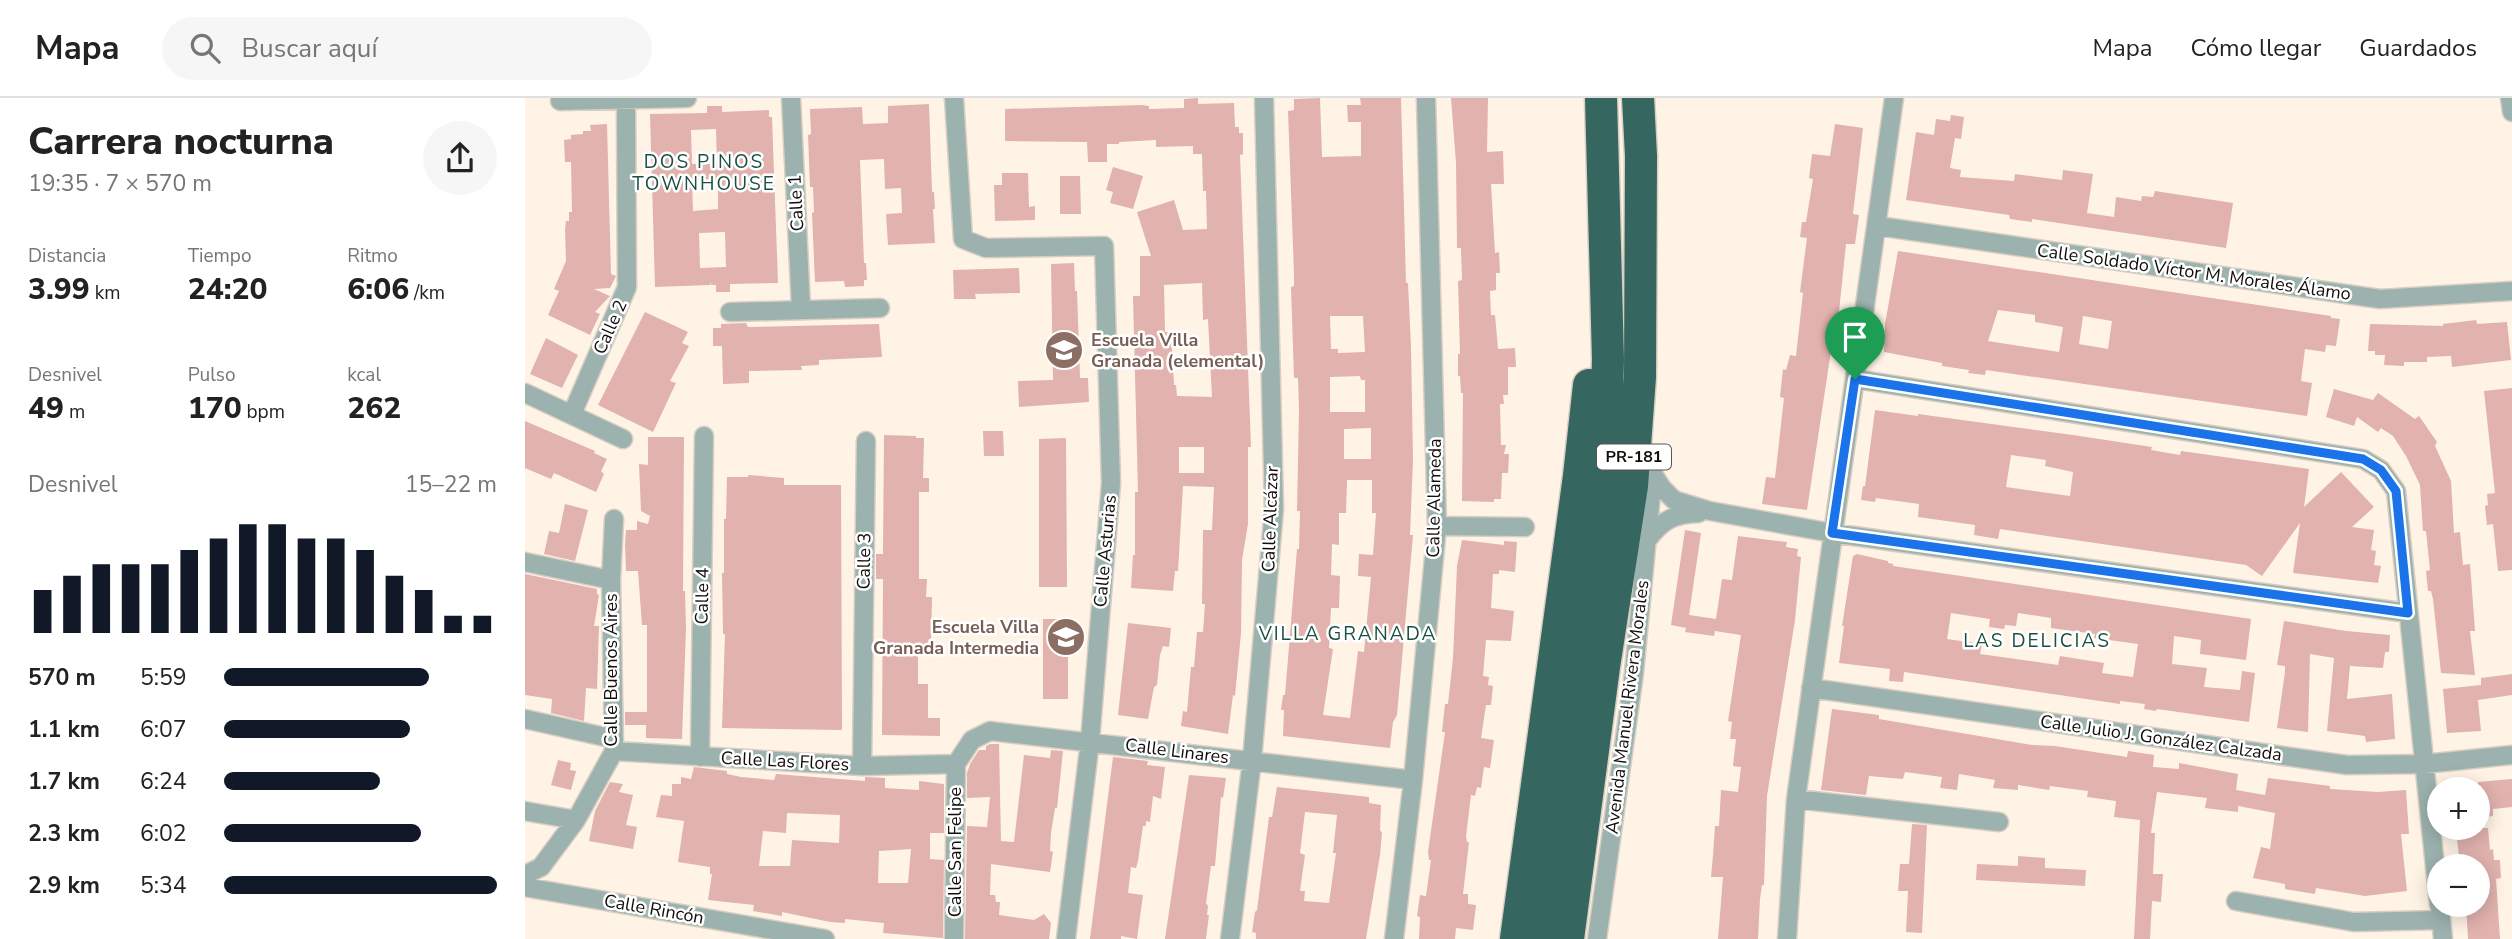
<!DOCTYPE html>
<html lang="es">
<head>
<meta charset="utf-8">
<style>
	:root { --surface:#fff; --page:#f6f6f6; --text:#222; --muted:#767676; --line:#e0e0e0; --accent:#111827 }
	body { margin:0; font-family:"Nunito Sans",sans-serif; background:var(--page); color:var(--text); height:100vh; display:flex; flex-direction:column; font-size:26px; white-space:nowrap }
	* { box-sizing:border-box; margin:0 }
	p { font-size:23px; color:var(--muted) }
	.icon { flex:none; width:38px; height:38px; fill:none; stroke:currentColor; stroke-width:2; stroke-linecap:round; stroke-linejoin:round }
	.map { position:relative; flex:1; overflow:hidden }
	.side { display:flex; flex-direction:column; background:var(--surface); width:525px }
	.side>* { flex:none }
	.fabs { position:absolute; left:1902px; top:679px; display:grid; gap:14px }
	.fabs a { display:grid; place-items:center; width:63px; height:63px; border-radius:50%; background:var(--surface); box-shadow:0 4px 18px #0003; font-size:35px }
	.pin { position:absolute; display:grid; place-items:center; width:60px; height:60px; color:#fff; margin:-72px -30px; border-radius:50% 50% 50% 0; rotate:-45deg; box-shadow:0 0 7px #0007 }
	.pin .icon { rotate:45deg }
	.round { display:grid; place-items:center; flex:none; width:74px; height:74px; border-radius:37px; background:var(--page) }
	.overview { display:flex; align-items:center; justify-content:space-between; height:119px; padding:0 28px }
	h1 { font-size:38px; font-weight:800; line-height:52px }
	.metrics { display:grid; grid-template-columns:repeat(3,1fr); gap:10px; height:119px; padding:7px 28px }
	.metrics div { display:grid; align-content:center }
	.metrics b { font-size:30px; font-weight:800 }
	.metrics small { font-size:19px; font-weight:400 }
	.metrics p { font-size:19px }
	.chart { height:196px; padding:14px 28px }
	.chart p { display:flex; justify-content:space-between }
	.chart svg { width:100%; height:126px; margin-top:7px; stroke:var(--accent); stroke-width:6 }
	ul { padding:0 28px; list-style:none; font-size:23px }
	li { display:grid; grid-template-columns:112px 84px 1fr; align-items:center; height:52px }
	li i { height:18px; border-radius:9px; background:var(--accent) }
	header { display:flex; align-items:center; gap:42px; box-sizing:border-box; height:98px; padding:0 35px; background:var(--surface); border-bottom:2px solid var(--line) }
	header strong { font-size:33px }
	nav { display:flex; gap:38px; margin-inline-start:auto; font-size:24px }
	.search { width:490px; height:63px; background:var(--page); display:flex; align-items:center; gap:18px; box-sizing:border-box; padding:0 24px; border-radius:38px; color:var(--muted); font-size:26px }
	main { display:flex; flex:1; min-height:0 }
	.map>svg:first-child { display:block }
	.building { fill:#e1b2ae; fill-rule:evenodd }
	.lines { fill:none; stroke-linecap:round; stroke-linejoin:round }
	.street-casing { stroke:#d9cec2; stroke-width:21 }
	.highway-casing { stroke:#d9cec2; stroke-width:35 }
	.street { stroke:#9cb2af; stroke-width:18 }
	.highway { stroke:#356660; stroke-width:32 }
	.route-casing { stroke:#fff; stroke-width:14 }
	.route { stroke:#1a73e8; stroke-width:9 }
	.labels { text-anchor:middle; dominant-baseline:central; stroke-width:5; stroke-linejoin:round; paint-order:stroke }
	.shield { fill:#fff; stroke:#595652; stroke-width:2 }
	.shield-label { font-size:16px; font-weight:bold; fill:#120d08 }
	.street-label { font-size:18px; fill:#120d08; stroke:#fff }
	.education-label { font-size:18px; font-weight:bold; fill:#785e54; stroke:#fff; text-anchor:start }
	.neighbourhood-label { font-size:19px; letter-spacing:2px; fill:#1a5043; stroke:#fff }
</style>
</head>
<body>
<header>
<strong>Mapa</strong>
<div class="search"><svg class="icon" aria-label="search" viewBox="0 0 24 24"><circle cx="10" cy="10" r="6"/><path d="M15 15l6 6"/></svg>Buscar aquí</div>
<nav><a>Mapa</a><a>Cómo llegar</a><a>Guardados</a></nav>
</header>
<main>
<section class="side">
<div class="overview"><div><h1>Carrera nocturna</h1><p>19:35 · 7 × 570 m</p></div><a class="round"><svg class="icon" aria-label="share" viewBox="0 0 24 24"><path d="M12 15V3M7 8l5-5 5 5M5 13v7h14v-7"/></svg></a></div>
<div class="metrics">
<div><p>Distancia</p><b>3.99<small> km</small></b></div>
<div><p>Tiempo</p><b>24:20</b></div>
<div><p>Ritmo</p><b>6:06<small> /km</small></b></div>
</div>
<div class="metrics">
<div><p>Desnivel</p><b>49<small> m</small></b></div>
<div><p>Pulso</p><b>170<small> bpm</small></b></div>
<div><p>kcal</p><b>262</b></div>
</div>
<div class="chart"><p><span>Desnivel</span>15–22 m</p>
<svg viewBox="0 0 160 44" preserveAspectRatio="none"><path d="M5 44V29M15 44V24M25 44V20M35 44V20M45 44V20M55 44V15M65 44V11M75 44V6M85 44V6M95 44V11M105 44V11M115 44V15M125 44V24M135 44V29M145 44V38M155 44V38"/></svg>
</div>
<ul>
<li><b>570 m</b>5:59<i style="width:75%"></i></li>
<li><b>1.1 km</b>6:07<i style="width:68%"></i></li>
<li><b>1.7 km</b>6:24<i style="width:57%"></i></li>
<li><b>2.3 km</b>6:02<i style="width:72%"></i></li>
<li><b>2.9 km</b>5:34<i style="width:100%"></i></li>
</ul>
</section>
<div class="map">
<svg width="1987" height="841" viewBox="0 0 1987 841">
	<rect width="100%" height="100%" fill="#fff3e6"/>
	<!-- building -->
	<path class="building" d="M 673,0 L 673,6 L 709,5 L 710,29 L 714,29 L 714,35 L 718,35 L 718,56 L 715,57 L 726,349 L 723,349 L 723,426 L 717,462 L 716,535 L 710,598 L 708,597 L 703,636 L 656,628 L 658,613 L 662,614 L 666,569 L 669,569 L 672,534 L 678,534 L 680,506 L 677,506 L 678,432 L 687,432 L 689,389 L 658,388 L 653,473 L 650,473 L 648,493 L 606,490 L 608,457 L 610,457 L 610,394 L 613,394 L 608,198 L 615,198 L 615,158 L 626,158 L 612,114 L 649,102 L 658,132 L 682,131 L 681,93 L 678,93 L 677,56 L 668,56 L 668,48 L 631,49 L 631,42 L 594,44 L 594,46 L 582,46 L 582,64 L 563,64 L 562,44 L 480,43 L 480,11 L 617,7 L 624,8 L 624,11 L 659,10 L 659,1 ZM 677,185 L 678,222 L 683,221 L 687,299 L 652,298 L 651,287 L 649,287 L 646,234 L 640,234 L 639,187 ZM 654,349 L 679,349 L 679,375 L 654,375 Z
		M 795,0 L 797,59 L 836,58 L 836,24 L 823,24 L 822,7 L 836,7 L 835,0 L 876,0 L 881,185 L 883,185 L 886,249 L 888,362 L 885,437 L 888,437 L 872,617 L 868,624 L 865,650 L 758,638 L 759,612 L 756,612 L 758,597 L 760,597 L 772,451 L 774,451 L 775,413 L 772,413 L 774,312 L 773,280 L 769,280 L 766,189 L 769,188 L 769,175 L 763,13 L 769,12 L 769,1 ZM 805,218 L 838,218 L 840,254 L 813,255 L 813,251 L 806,251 ZM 835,278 L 836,282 L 840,282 L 840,314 L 805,314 L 805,279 ZM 846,330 L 846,361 L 819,361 L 819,331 ZM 822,382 L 847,382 L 847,415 L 851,415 L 848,457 L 834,456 L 833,478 L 846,479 L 839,554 L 833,553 L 825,620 L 798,617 L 808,551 L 804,550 L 806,510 L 814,510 L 815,478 L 806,477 L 807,446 L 814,447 L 814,415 L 821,415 Z
		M 926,0 L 963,0 L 962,54 L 978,53 L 979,86 L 966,86 L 970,155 L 974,154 L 975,175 L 971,175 L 971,192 L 965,193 L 966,217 L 970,217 L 973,251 L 990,250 L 991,269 L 983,269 L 983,297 L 978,297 L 979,306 L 975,306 L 976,347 L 981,347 L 979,356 L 984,356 L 983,375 L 977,375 L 976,401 L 969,401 L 969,404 L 937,403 L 938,295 L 936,295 L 935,278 L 933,278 L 933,256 L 935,256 L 933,183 L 937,182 L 936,150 L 932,150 L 931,65 Z
		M 404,6 L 407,94 L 409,94 L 410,111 L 408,111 L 410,145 L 363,147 L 361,116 L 377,115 L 376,90 L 360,91 L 359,61 L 335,62 L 339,165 L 341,165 L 342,182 L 339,182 L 339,188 L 320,189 L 319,183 L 290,184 L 287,115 L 289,114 L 288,89 L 285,89 L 283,37 L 286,36 L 285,11 L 337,9 L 338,26 L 363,25 L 363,8 Z
		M 182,8 L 197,8 L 197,14 L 244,12 L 244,19 L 247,19 L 253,185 L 205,186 L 205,194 L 191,194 L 191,187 L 186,187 L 186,184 L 185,187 L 130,189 L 125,16 L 182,15 ZM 191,31 L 192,66 L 167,66 L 166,32 ZM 167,83 L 193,83 L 193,111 L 168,113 ZM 200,134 L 201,169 L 175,170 L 174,135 Z
		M 1426,17 L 1439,19 L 1436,41 L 1430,40 L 1425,70 L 1436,72 L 1435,79 L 1489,83 L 1490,76 L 1537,82 L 1538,72 L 1568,76 L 1562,115 L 1589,119 L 1591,99 L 1616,103 L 1617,98 L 1628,99 L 1630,93 L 1708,105 L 1701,150 L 1507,121 L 1507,124 L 1485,121 L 1484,117 L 1381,102 L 1391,34 L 1409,37 L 1411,21 L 1425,23 Z
		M 82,26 L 86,176 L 91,178 L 85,190 L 69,191 L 85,198 L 70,214 L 75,216 L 65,237 L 23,217 L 34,193 L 29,191 L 41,163 L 40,131 L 41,123 L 44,123 L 44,114 L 47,114 L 46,64 L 40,64 L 39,42 L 46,41 L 46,37 L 58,36 L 58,33 L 66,33 L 65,27 Z
		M 1310,26 L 1338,30 L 1328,116 L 1334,117 L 1330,146 L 1321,146 L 1312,233 L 1309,233 L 1282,412 L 1237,406 L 1241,379 L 1250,380 L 1259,300 L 1255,299 L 1258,271 L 1261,272 L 1265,257 L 1271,258 L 1278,195 L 1275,194 L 1282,140 L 1275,139 L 1277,124 L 1281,124 L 1288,81 L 1284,80 L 1287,56 L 1305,58 Z
		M 588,69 L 618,78 L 608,111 L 585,105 L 588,94 L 581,92 Z
		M 477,75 L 503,75 L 504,109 L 510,108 L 510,122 L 470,123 L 469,87 L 477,87 Z
		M 535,78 L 555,78 L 556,116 L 535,116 Z
		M 1373,153 L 1806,218 L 1806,220 L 1815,221 L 1811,248 L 1801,247 L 1800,254 L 1780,251 L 1776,283 L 1787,285 L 1782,318 L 1461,272 L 1460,277 L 1443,275 L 1444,272 L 1417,268 L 1417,265 L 1359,254 L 1360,226 ZM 1473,212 L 1510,217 L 1510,224 L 1538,229 L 1534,254 L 1463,243 ZM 1558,218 L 1587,223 L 1583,251 L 1554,246 Z
		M 549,165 L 550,193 L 552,193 L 555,280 L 563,280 L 564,304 L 494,309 L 493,283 L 528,282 L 526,166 Z
		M 494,170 L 495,195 L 450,196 L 451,201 L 429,201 L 428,172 Z
		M 120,214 L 163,234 L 157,245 L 164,248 L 145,283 L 151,285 L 128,334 L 73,307 Z
		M 1951,222 L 1952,226 L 1982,224 L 1986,262 L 1927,269 L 1926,258 L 1902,259 L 1902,264 L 1879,264 L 1879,268 L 1859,267 L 1860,257 L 1850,257 L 1850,253 L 1843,253 L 1845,226 L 1918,228 L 1918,226 Z
		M 221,225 L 223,229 L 354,226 L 357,259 L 294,262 L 294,267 L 276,268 L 277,272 L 224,273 L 224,285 L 198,286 L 197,248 L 188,248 L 188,230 L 196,230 L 196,226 Z
		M 21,240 L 53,257 L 37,290 L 5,276 Z
		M 1987,290 L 1987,472 L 1973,473 L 1968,426 L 1962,427 L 1960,408 L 1963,407 L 1962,396 L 1970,395 L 1959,293 Z
		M 1809,291 L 1848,302 L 1853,295 L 1890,321 L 1894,318 L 1912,344 L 1910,348 L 1926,383 L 1929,435 L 1935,434 L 1938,467 L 1945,466 L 1950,533 L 1945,533 L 1950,577 L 1916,575 L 1908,501 L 1906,493 L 1903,493 L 1901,473 L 1905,472 L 1901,433 L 1898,433 L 1895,387 L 1881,358 L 1868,338 L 1856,330 L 1853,334 L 1832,319 L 1829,328 L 1801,319 Z
		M 1350,312 L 1393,318 L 1393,316 L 1548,337 L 1627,349 L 1626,352 L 1655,357 L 1656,353 L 1784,371 L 1779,409 L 1816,374 L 1849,409 L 1827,429 L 1849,432 L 1846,452 L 1851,453 L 1849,467 L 1856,468 L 1853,485 L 1768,475 L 1775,425 L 1737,478 L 1721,467 L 1475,431 L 1473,441 L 1449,437 L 1450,427 L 1393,419 L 1394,406 L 1351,400 L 1350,404 L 1336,402 L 1338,388 L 1340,388 ZM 1486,357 L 1521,362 L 1520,368 L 1548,374 L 1545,398 L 1481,389 Z
		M 0,323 L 70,353 L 69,355 L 82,361 L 76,373 L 79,376 L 71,394 L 29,375 L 26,381 L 0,370 Z
		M 458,333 L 478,333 L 479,358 L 459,358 Z
		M 359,337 L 391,338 L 391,340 L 399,340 L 398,380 L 404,380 L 404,394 L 394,394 L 394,481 L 402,481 L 401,499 L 407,499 L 406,549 L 393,549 L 393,586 L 403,586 L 403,620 L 415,620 L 415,638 L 357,637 L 358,481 L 351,481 L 351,456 L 358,456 Z
		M 123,339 L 159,339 L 158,493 L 160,493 L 161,530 L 157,641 L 121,640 L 121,627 L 100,627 L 100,614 L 122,614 L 122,527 L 117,527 L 113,473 L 101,473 L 100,446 L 101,432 L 112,432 L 112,423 L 123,426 L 125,418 L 116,413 L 114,366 L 123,367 Z
		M 541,340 L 542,489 L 514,489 L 514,341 Z
		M 223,377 L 259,380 L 259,387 L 316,387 L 317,632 L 197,630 L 200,536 L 198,536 L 197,475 L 199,475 L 199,421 L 201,421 L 202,379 L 223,379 Z
		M 40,406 L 63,412 L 50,463 L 19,456 L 24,433 L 34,435 Z
		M 1160,432 L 1176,435 L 1164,517 L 1191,521 L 1197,481 L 1207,482 L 1213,438 L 1262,444 L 1261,449 L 1273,451 L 1272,458 L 1276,459 L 1270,522 L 1242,698 L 1239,787 L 1237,787 L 1235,801 L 1233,841 L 1193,841 L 1198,779 L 1186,779 L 1188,757 L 1190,728 L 1194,728 L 1196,692 L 1213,694 L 1216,669 L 1208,668 L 1211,641 L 1205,641 L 1207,624 L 1203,623 L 1216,537 L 1190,533 L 1189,538 L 1160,534 L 1161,530 L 1146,527 Z
		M 937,442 L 979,447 L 979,443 L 992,444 L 990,474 L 974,472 L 974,476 L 968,476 L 966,510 L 989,513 L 986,543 L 961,542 L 958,578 L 964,579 L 963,587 L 968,588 L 966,607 L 961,607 L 956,640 L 969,642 L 965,670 L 959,669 L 956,690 L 952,689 L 950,698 L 946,697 L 941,738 L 942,744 L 944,744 L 938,796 L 943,796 L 943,806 L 951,807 L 948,832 L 931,830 L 930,841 L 894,841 L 895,819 L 892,818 L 895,797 L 901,798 L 906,762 L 904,762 L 903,754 L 920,634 L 917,634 L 920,606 L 923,606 L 928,560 L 932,468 Z
		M 1332,456 L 1363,463 L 1363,465 L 1368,466 L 1368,468 L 1726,521 L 1721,562 L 1675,556 L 1676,542 L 1649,538 L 1647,566 L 1682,570 L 1679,589 L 1715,592 L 1717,573 L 1730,575 L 1724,624 L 1632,611 L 1631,613 L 1619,611 L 1620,606 L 1595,603 L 1595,606 L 1379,574 L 1378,584 L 1364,583 L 1365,571 L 1314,565 L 1319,528 L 1317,528 L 1328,458 ZM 1426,515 L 1465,521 L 1464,529 L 1479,531 L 1480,527 L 1491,528 L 1493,515 L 1526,520 L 1526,530 L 1570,536 L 1569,540 L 1613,546 L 1608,579 L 1577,575 L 1579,565 L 1535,558 L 1533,567 L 1455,556 L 1457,546 L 1422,541 Z
		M 0,476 L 72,491 L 72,496 L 74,497 L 69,528 L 74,528 L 72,591 L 61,590 L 59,623 L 26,615 L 27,601 L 0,597 Z
		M 518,521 L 543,521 L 543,601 L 518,601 Z
		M 1759,523 L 1821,533 L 1865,537 L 1864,554 L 1860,554 L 1858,570 L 1825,568 L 1822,601 L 1867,596 L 1870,641 L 1841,644 L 1840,638 L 1802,633 L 1809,560 L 1785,556 L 1783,634 L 1752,630 L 1760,574 L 1760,568 L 1752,567 Z
		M 603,525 L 646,530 L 644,549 L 638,548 L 635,557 L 632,587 L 629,589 L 623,621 L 593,617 Z
		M 1987,576 L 1987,597 L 1953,602 L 1956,633 L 1922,635 L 1918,591 L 1956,587 L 1956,580 Z
		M 1307,611 L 1354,617 L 1354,621 L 1507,647 L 1530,648 L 1602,659 L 1603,653 L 1629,657 L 1628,669 L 1654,671 L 1654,665 L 1713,676 L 1711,692 L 1740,697 L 1743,680 L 1805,688 L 1805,691 L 1853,694 L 1881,692 L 1884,736 L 1876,736 L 1882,793 L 1840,798 L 1791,790 L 1790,796 L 1760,791 L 1760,786 L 1728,780 L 1736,749 L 1745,751 L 1750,715 L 1713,708 L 1713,714 L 1680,710 L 1682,700 L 1632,694 L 1626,735 L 1630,735 L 1628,776 L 1638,776 L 1636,804 L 1627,803 L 1625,841 L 1609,841 L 1615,722 L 1589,719 L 1591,703 L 1562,699 L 1563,693 L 1525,688 L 1524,692 L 1493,687 L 1493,692 L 1468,690 L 1470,682 L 1434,676 L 1432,692 L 1415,690 L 1417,679 L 1380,674 L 1378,681 L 1344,678 L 1341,697 L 1296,692 Z
		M 465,646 L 474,646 L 476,743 L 489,744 L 499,657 L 525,660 L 526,652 L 538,653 L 532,710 L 530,710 L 526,735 L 525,753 L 528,754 L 525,774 L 466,766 L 465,797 L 470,797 L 471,804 L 475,804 L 474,817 L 509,822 L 519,816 L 526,825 L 524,841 L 440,841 L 442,728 L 462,729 L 465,699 L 442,700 L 442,675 L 445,666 L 454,652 L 461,652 L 461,648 Z
		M 588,659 L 623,663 L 622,667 L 640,669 L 636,701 L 628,698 L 625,724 L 621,723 L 621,728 L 618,728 L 613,763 L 611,770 L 606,769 L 603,795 L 618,797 L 612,841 L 596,838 L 596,841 L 565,841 Z
		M 33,662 L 46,665 L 45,672 L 51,673 L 46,692 L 26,687 Z
		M 169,669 L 202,673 L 202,676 L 216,679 L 249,682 L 251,676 L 340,683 L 340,679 L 360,680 L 360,690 L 394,692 L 394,683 L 419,686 L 419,735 L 405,735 L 405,761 L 419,762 L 418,840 L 358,835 L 359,825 L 320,821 L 320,825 L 305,824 L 257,814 L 257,818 L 228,813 L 229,807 L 183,802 L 187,776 L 185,776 L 185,769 L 153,764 L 159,723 L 131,719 L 136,697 L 147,698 L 147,686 L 156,686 L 156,679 L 166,681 ZM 262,715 L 315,717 L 314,745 L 267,742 L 265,768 L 234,768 L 238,733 L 261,735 ZM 386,751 L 383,785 L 353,785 L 354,753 Z
		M 664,677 L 701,680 L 698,700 L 696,699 L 690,768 L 686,768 L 681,805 L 683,808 L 682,817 L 684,817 L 681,841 L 640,841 Z
		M 1987,681 L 1987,709 L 1968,711 L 1968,718 L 1953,720 L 1953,684 Z
		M 85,684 L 98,686 L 94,694 L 108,697 L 101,727 L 112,729 L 108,751 L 64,743 L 70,713 Z
		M 752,689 L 844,699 L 844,705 L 856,707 L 855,732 L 857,735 L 855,757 L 841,841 L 731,841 L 731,835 L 727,834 L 730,814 L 732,812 L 744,719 L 747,719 ZM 780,714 L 812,717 L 808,755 L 811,755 L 804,805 L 779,803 L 780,793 L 775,793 L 780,757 L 775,755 Z
		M 1387,726 L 1402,727 L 1397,835 L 1381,834 L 1383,793 L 1373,793 L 1375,766 L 1384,766 Z
		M 1937,730 L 1963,730 L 1965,752 L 1968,751 L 1969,762 L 1975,762 L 1976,780 L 1971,781 L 1975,841 L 1943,841 L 1941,807 L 1953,807 L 1953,768 L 1935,768 L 1931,732 Z
		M 1493,758 L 1520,760 L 1520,770 L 1561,772 L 1560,788 L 1451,782 L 1452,766 L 1493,768 Z"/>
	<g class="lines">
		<defs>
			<path id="street" d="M 266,0 L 276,210
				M 429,0 L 438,141 L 461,150 L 579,148 L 586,385 L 565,643 L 541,841
				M 1985,0 L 1987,14
				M 35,3 L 162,0
				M 1353,128 L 1855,201 L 1987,193
				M 205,214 L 355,210
				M 1330,281 L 1838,361 L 1856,372 L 1871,393 L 1914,807
				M 0,295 L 98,341
				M 47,316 L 102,189 L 101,2
				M 1128,376 L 1137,390 L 1149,402 L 1185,413 L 1307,435 L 1883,515
				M 912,428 L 1000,429
				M 1123,441 C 1138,421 1150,416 1174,415
				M 0,464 L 86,482
				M 1286,590 L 1822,667 L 1899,666 L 1987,657
				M 0,621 L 89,641
				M 89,653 L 337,668 L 431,666
				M 175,659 L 179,338
				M 431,666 L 447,642 L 465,633 L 888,682
				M 337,668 L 341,343
				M 1271,701 L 1474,724
				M 0,713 L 51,722
				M 0,777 L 16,769 L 51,722 L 89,653 L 86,482 L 89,421
				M 0,789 L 300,841
				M 1711,803 L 1829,824 L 1916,822
				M 1915,810 L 1918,841
				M 429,841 L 431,666
				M 705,841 L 727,662 L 749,411 L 739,0
				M 869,841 L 888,682 L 912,428 L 901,0
				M 1072,841 L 1109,575 L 1128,376
				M 1262,841 L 1271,701 L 1369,0"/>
			<path id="highway" d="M 991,841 L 1054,378 L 1064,287
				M 1019,841 L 1044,656 L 1059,563 L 1080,385 L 1083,261 L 1076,0
				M 1043,841 L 1079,569 L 1107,388 L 1115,279 L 1116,58 L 1113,0"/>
		</defs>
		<!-- street casing -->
		<use href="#street" class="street-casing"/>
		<!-- highway casing -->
		<use href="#highway" class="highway-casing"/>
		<!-- street -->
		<use href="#street" class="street"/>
		<!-- highway -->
		<use href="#highway" class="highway"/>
	</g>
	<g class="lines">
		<defs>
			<path id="route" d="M 1330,281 L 1838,361 L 1856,372 L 1871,393 L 1883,515 L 1307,435 Z"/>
		</defs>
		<!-- route casing -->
		<use href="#route" class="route-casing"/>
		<!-- route -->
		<use href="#route" class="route"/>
	</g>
	<!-- icons -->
	<defs>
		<symbol id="school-disc" viewBox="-11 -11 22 22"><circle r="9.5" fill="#8d6e63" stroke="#fff"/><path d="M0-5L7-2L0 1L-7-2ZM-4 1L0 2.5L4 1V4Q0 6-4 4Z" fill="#fff"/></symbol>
	</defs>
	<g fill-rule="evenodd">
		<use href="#school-disc" x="517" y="230" width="44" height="44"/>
		<use href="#school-disc" x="519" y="517" width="44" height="44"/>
	</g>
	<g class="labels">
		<!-- shield labels -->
		<rect class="shield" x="1072" y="346.5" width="74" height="25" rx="5"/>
		<g class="shield-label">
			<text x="1109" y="359">PR-181</text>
		</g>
		<!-- street labels -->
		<g class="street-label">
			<text transform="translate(271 105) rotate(-93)">Calle 1</text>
			<text transform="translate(1669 174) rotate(8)">Calle Soldado Víctor M. Morales Álamo</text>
			<text transform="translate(85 229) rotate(-66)">Calle 2</text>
			<text transform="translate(909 400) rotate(-89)">Calle Alameda</text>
			<text transform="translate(745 421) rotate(-88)">Calle Alcázar</text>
			<text transform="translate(580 453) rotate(-85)">Calle Asturias</text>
			<text transform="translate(339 463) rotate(-89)">Calle 3</text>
			<text transform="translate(177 498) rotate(-89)">Calle 4</text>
			<text transform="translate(86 572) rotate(-90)">Calle Buenos Aires</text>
			<text transform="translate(1102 609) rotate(-83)">Avenida Manuel Rivera Morales</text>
			<text transform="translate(1636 640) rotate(8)">Calle Julio J. González Calzada</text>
			<text transform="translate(652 653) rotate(7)">Calle Linares</text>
			<text transform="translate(260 663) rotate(3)">Calle Las Flores</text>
			<text transform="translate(430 754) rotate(-90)">Calle San Felipe</text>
			<text transform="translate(129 811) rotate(10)">Calle Rincón</text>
		</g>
		<!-- education labels -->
		<g class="education-label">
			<text x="566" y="242">Escuela Villa<tspan x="566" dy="21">Granada (elemental)</tspan></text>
			<text x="514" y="529" text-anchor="end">Escuela Villa<tspan x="514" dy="21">Granada Intermedia</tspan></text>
		</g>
		<!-- neighbourhood labels -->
		<g class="neighbourhood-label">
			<text x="179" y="64">DOS PINOS<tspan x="179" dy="22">TOWNHOUSE</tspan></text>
			<text x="823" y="536">VILLA GRANADA</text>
			<text x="1512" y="543">LAS DELICIAS</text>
		</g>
	</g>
</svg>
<div class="fabs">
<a>+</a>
<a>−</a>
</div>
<div class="pin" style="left:1330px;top:281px;background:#1e9e55"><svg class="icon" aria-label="arrive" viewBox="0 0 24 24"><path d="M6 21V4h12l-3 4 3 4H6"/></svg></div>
</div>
</main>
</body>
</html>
